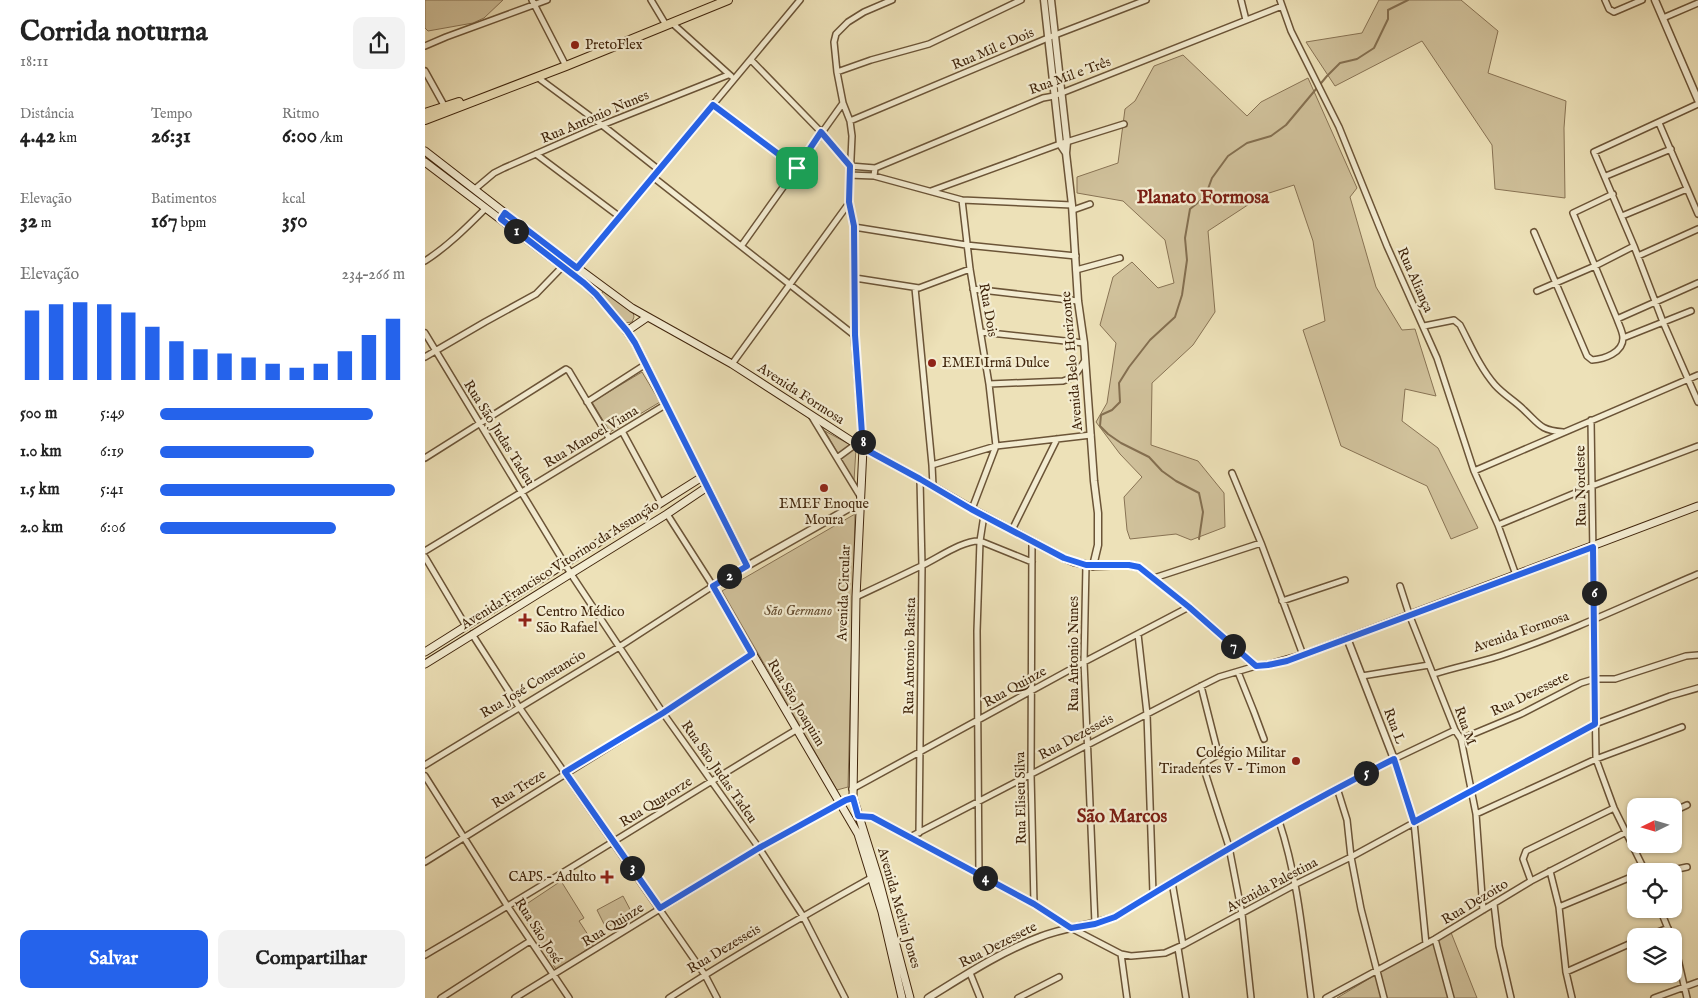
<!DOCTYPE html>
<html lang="pt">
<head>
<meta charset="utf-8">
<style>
	:root { --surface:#fff; --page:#f2f2f2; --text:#222; --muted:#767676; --accent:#2563eb }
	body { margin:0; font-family:"IM FELL English",serif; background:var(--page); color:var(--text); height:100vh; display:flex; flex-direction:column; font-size:19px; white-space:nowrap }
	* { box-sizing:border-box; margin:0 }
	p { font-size:16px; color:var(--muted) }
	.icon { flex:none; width:28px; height:28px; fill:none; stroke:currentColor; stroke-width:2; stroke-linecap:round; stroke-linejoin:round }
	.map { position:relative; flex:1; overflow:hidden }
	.panel { display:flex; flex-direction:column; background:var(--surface); width:425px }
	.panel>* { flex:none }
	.needle { width:32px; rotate:265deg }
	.tools { position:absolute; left:1202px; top:798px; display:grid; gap:10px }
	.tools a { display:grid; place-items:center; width:55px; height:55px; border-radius:10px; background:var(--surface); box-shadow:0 1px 4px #0004; font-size:25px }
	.pin { position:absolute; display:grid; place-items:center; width:42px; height:42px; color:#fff; margin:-21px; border-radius:10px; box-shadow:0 2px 8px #0006 }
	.km { position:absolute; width:25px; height:25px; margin:-12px; border-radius:50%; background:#222; color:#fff; font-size:14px; line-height:25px; text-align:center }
	.round { display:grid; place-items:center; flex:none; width:52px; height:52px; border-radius:10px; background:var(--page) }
	.head { display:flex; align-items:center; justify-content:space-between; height:85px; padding:0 20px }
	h1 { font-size:28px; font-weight:700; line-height:38px }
	.metrics { display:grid; grid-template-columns:repeat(3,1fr); gap:8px; height:85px; padding:5px 20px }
	.metrics div { display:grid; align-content:center }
	.metrics b { font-size:21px; font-weight:700 }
	.metrics small { font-size:14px; font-weight:400 }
	.metrics p { font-size:14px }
	.chart { height:140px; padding:10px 20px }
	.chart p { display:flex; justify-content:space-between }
	.chart svg { width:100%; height:90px; margin-top:5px; stroke:var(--accent); stroke-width:6 }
	.cta { display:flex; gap:10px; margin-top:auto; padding:10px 20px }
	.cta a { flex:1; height:58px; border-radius:10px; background:var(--accent); color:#fff; font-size:20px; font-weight:700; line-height:58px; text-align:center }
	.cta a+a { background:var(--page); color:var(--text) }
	ul { padding:0 20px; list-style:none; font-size:16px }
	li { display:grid; grid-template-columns:80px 60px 1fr; align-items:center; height:38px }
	li i { height:12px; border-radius:6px; background:var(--accent) }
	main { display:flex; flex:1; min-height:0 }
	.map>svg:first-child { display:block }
	.green { fill:#d0c19b; stroke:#887354 }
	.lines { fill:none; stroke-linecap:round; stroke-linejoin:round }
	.stream { stroke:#846f50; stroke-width:2 }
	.minor-casing { stroke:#6b5437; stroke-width:8 }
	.tertiary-casing { stroke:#6b5437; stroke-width:9 }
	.secondary-casing { stroke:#40250c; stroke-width:9 }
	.primary-casing { stroke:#40250c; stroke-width:10 }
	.minor { stroke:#f3ecd1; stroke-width:5 }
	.tertiary { stroke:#f3ecd1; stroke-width:6 }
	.secondary { stroke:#f3ecd1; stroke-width:7 }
	.primary { stroke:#ede1b8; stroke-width:8 }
	.route-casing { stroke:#fff; stroke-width:10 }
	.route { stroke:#2563eb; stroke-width:6 }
	.poi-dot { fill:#8f2418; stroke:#f3ecd1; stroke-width:2 }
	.labels { text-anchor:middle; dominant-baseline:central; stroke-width:4.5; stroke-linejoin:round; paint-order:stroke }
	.poi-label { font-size:14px; fill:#40250c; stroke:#f3ecd1; text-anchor:start }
	.street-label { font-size:14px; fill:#40250c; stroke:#f3ecd1 }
	.park-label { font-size:14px; font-style:italic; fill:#644c30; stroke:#f3ecd1 }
	.district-label { font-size:19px; font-weight:bold; fill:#7a1f14; stroke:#f3ecd1 }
</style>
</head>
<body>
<main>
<section class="panel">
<div class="head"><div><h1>Corrida noturna</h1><p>18:11</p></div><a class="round"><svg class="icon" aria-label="share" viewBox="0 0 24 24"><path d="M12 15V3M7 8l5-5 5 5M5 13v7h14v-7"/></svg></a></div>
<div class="metrics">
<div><p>Distância</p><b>4.42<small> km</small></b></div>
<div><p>Tempo</p><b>26:31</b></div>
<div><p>Ritmo</p><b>6:00<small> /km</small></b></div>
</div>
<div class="metrics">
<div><p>Elevação</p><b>32<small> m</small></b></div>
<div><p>Batimentos</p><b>167<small> bpm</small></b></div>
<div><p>kcal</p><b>350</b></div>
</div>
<div class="chart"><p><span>Elevação</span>234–266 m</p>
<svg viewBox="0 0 160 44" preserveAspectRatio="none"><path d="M5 44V10M15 44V7M25 44V6M35 44V7M45 44V11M55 44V18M65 44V25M75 44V29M85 44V31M95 44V33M105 44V36M115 44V38M125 44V36M135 44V30M145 44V22M155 44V14"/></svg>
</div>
<ul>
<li><b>500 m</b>5:49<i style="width:87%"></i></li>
<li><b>1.0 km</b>6:19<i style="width:63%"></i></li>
<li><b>1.5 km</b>5:41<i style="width:96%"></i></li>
<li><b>2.0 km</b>6:06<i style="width:72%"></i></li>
</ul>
<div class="cta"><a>Salvar</a><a>Compartilhar</a></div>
</section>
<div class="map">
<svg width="1273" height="998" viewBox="0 0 1273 998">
	<rect width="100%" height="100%" fill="#ede1b8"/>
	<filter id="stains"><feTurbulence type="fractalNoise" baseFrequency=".004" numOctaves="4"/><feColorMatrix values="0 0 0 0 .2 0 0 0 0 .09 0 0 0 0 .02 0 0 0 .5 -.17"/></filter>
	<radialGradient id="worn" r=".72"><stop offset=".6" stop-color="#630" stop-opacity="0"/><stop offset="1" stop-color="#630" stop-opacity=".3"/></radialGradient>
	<!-- green -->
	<path class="green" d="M 0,0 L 78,0 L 59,18 L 48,23 L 3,31 L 0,28 Z
		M 954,0 L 1036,0 L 1073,31 L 1063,73 L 1141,101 L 1139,128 L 1140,198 L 1070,189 L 1067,145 L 997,41 L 910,86 L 881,42 L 937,33 Z
		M 758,55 L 822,116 L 836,102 L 883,78 L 932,188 L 925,197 L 951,287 L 977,330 L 990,329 L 1011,396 L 980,389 L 977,421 L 1013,448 L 1053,528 L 1026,539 L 1002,486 L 916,446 L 878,330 L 900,321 L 888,241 L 869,185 L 838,195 L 783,231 L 790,312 L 768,345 L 727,383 L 726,445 L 773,461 L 799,493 L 800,527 L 766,540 L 751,534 L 705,539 L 702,530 L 699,497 L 717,477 L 695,454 L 671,422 L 682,403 L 691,343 L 675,325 L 688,277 L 707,262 L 733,288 L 749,283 L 740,240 L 698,201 L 652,193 L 652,177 L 693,163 L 700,109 L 710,101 L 729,66 Z
		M 178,291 L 208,312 L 209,317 L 207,322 L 199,323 L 176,295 Z
		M 217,372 L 235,402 L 185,432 L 167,402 Z
		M 400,431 L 431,448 L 429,481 Z
		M 430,514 L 423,787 L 412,790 L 297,591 Z
		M 136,881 L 159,918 L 154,921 L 169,944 L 132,971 L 94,909 Z
		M 198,896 L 207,913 L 181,928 L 172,910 Z
		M 1025,930 L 1052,998 L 912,998 Z"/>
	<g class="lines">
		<!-- stream -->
		<path class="stream" d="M 774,539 L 778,512 L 774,493 L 751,481 L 737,471 L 724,457 L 696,443 L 683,434 L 675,426 L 676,415 L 687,410 L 695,402 L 694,383 L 704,367 L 725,340 L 750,317 L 757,295 L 762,260 L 760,238 L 765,209 L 780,197 L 787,178 L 803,156 L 822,143 L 846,136 L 861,125 L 902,76 L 915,63 L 932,59 L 949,48 L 963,19 L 963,10 L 983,0"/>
		<defs>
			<path id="minor" d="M 107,0 L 141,66
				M 226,0 L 241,25
				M 816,0 L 821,20
				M 855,0 L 866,31 L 914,127 L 962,246 L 1012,358 L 1049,471 L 1073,525 L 1091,575
				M 1180,0 L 1184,9 L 1189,12 L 1217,0
				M 1238,18 L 1273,3
				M 247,23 L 306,76
				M 0,46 L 21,37 L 122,0
				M 326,60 L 396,132 L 425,166
				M 0,71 L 20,107
				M 412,72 L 446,60 L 504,44 L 596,0
				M 112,77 L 177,125 L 234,170
				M 1273,104 L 1169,152 L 1209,246 L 1238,322 L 1273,402
				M 288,105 L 372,168
				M 425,121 L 630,35 L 721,0
				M 1234,123 L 1273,214
				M 111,154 L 195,217
				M 425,166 L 450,168
				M 424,175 L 449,176 L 537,200 L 647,205
				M 449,176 L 450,168 L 618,98 L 629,96 L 857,6
				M 1181,176 L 1246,149
				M 228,177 L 429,335
				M 50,189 L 69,173 L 79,168 L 177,125 L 303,75
				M 506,191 L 635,144 L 699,124
				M 1188,194 L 1148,213 L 1192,319 L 1273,283
				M 537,200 L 545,269 L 564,384 L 571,446 L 547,509
				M 648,210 L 665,204
				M 1197,216 L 1262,189
				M 429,227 L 541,245 L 651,256
				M 1109,232 L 1162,356 L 1167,360 C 1179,359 1198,353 1198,338 C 1198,332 1194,325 1192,319
				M 317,245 L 418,103
				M 1213,256 L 1273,229
				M 0,261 C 23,246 41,228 61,208
				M 152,268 L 375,0
				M 651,270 L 695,258
				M 430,278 L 494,288 L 545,269
				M 490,288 L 507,465 L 508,486
				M 548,289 L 653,301
				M 1112,291 L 1170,266 L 1209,246
				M 999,326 L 1029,320 L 1035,325 C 1045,344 1055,368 1070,385 C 1079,395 1090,401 1099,410 C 1115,425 1115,430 1138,432
				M 556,332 L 659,343
				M 0,333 L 146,574 L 238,713 L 334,848 L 378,916 L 420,998
				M 1198,338 L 1266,311
				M 0,357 L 60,322 L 111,294 L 138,266
				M 307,364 L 424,203
				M 564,384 L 638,381 L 649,377 L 659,362
				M 162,402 L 221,364
				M 387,417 L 435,496
				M 1166,420 L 1171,759 L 1189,808 L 1220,871
				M 197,431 L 236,503
				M 438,448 L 429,335 L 429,227 L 424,202 L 427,136 L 425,121 L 418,103 L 412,72 L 409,42 L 411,34 L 423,22 L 439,12 L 467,0
				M 0,458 L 141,369 L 144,371 L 184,438
				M 412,458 L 431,444
				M 507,465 L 571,446 L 666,435
				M 1049,471 L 1273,375
				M 807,473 L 836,543 L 878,655
				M 1073,525 L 1167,486 L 1273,446
				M 587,530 L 632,439
				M 607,542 L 606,774 L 609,904
				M 0,551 L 240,405
				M 0,557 L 41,626
				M 661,565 L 659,662 L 670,923
				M 729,578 L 836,543
				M 975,586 L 984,614 L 1030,730 L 1036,739 L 1051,814 L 1058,910
				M 431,597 C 454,586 476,576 498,565 C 513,558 538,540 555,541 L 607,562
				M 857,601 L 920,580
				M 47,634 L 94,707 L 280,975 L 292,998
				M 713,634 L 722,714 L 728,893
				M 813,672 L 829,712 L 839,739
				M 1009,674 C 1033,666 1059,662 1083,653 C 1147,631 1210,601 1273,574
				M 937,676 L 1004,665
				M 776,686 L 793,753 L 791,756 L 779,763 L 778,766 L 804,847 L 817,914 L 826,998
				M 1036,739 L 1096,714 L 1156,683 L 1169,679 L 1190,679 L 1261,656 L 1273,655
				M 0,765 L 194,647 L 288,586 L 242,514
				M 0,776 L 83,907 L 144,998
				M 912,788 L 922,820 L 926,857 L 936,909 L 959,998
				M 427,789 L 659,662 L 764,607
				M 1249,811 L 1262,805
				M 1051,814 L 1171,759 L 1257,727
				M 433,816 L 447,817 L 609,904 L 646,928 L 696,954 L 706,956 L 740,953 L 758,945 L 871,884 L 926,857 L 1170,724 L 1245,696 L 1273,688
				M 854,821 C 873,878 878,938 886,998
				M 494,833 L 497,566 L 495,479
				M 485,837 L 776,686 L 794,677 L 831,666
				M 0,862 L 238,713 L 327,654
				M 1125,871 L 1134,907 L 1141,972 L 1147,998
				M 1243,871 L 1262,867
				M 554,874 L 552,631 L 555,541 L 559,515
				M 1106,881 L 1098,859 L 1101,851 L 1189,808
				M 747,882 L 758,945
				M 1069,904 L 1074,946 L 1086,998
				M 1134,907 L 1211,875
				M 1235,909 L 1246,936
				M 1223,936 L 1243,928
				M 1010,939 L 1026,998
				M 1249,942 L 1262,998
				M 1001,944 L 989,822 L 969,759 L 1030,730
				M 753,948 L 761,998
				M 696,954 L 702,998
				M 0,955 C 125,883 247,804 371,730
				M 1141,972 L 1211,941
				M 545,973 L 555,998
				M 16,998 L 105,941
				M 90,998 L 334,848 L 421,800 L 428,797
				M 244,998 C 310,955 378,916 446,878
				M 593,998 L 634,977
				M 901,998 L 1010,939 L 1106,881 L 1211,827
				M 1229,998 L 1273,982"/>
			<path id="tertiary" d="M 619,0 L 635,144 L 641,153
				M 626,0 L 642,142 L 641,153 L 647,205 L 653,301 L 659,343 L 669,481 L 673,513 L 673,545 L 668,566
				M 1230,0 L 1273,100
				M 322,566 L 435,502
				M 503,998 C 539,976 575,952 615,937 C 639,927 665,926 690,917 C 781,861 873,807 969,759 L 922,638"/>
			<path id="secondary" d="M 0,151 L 112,238 L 207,308 L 307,364 L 431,444 L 495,479 L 547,509 L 639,558 L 649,562 L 668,566 L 704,565 L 714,567 L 764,607 L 831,666 L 843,665 L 878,655 L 1273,506
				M 0,162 L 159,283 C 178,301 196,322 210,343 L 322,566 L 288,586 L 433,834 L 457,912 L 477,998
				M 202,331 L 221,318
				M 438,448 L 431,597 L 428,797 L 453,877 L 485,998
				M 0,652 L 277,477
				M 0,664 L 242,514 L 282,487"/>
			<path id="primary" d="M 0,113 L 34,102
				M 0,120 L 141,66 L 303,0"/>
		</defs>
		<!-- minor casing -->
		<use href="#minor" class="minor-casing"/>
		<!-- tertiary casing -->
		<use href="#tertiary" class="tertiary-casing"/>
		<!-- secondary casing -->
		<use href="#secondary" class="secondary-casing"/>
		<!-- primary casing -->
		<use href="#primary" class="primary-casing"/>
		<!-- minor -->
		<use href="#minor" class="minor"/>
		<!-- tertiary -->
		<use href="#tertiary" class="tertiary"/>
		<!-- secondary -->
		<use href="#secondary" class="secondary"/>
		<!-- primary -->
		<use href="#primary" class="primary"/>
	</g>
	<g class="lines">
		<defs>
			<path id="route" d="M 288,105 L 372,168 L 396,132 L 425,166 L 424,202 L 429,226 L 430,335 L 438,448 L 495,479 L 546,509 L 639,558 L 661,565 L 704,565 L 714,567 L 764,607 L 831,666 L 843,665 L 862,661 L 1168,547 L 1170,724 L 989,822 L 969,759 C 873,807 781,861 690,917 L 670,924 L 646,928 L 609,904 L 447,817 L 433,816 L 428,798 L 421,800 L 334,848 L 235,908 L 140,772 L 238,713 L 327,654 L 288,586 L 322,566 L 210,343 L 202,331 L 171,294 L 159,283 L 76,219 L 80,213 L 152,268 Z"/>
		</defs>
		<!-- route casing -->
		<use href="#route" class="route-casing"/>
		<!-- route -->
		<use href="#route" class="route"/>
	</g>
	<!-- markers -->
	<g class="poi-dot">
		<circle cx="150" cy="45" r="5"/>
		<circle cx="507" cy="363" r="5"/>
		<circle cx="399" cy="488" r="5"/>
		<path d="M97.5 612.5h5v5h5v5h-5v5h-5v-5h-5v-5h5z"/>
		<circle cx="871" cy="761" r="5"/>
		<path d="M179.5 869.5h5v5h5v5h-5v5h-5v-5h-5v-5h5z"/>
	</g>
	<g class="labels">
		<!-- poi labels -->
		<g class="poi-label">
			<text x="160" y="45">PretoFlex</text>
			<text x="517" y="363">EMEI Irmã Dulce</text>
			<text x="399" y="504" text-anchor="middle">EMEF Enoque<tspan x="399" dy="16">Moura</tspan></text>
			<text x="111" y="612">Centro Médico<tspan x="111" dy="16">São Rafael</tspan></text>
			<text x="861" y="753" text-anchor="end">Colégio Militar<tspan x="861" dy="16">Tiradentes V - Timon</tspan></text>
			<text x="171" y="877" text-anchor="end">CAPS - Adulto</text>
		</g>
		<!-- street labels -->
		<g class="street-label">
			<text transform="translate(568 49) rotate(-23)">Rua Mil e Dois</text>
			<text transform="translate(645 76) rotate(-20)">Rua Mil e Três</text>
			<text transform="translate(170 117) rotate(-23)">Rua Antonio Nunes</text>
			<text transform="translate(990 280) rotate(66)">Rua Aliança</text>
			<text transform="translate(563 310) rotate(80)">Rua Dois</text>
			<text transform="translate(647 361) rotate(-95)">Avenida Belo Horizonte</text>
			<text transform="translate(376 394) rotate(33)">Avenida Formosa</text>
			<text transform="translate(74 433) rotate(58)">Rua São Judas Tadeu</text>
			<text transform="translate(166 437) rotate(-31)">Rua Manoel Viana</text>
			<text transform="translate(1156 486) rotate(-91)">Rua Nordeste</text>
			<text transform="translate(135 565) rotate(-32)">Avenida Francisco Vitorino da Assunção</text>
			<text transform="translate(419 593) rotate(-88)">Avenida Circular</text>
			<text transform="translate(1096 632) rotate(-19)">Avenida Formosa</text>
			<text transform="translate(649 654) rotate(-90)">Rua Antonio Nunes</text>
			<text transform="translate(485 656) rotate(-89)">Rua Antonio Batista</text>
			<text transform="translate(108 684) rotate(-31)">Rua José Constancio</text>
			<text transform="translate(590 687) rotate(-29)">Rua Quinze</text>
			<text transform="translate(1105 694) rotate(-26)">Rua Dezessete</text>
			<text transform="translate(371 703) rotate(59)">Rua São Joaquim</text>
			<text transform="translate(969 726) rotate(69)">Rua L</text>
			<text transform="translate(1040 726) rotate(70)">Rua M</text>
			<text transform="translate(651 737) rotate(-28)">Rua Dezesseis</text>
			<text transform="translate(294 772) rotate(55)">Rua São Judas Tadeu</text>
			<text transform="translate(94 789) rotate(-32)">Rua Treze</text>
			<text transform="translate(596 798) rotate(-91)">Rua Eliseu Silva</text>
			<text transform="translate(231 802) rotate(-32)">Rua Quatorze</text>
			<text transform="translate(847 885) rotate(-28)">Avenida Palestina</text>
			<text transform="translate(1050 902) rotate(-31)">Rua Dezoito</text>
			<text transform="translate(474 908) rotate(74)">Avenida Melvin Jones</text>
			<text transform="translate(188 925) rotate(-32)">Rua Quinze</text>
			<text transform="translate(113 931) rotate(57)">Rua São José</text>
			<text transform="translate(573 945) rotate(-27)">Rua Dezessete</text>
			<text transform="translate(299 949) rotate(-31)">Rua Dezesseis</text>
		</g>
		<!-- park labels -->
		<g class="park-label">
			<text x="373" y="611">São Germano</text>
		</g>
		<!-- district labels -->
		<g class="district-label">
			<text x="778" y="198">Planato Formosa</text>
			<text x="697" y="817">São Marcos</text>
		</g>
	</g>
	<rect width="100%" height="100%" filter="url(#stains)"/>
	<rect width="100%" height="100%" fill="url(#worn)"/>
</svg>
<div class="tools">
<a><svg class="needle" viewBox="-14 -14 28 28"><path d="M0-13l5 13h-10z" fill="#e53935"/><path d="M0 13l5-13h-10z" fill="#767676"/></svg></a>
<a><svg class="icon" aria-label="locate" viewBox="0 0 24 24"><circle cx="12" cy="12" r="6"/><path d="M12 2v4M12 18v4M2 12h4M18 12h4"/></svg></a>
<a><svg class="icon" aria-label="layers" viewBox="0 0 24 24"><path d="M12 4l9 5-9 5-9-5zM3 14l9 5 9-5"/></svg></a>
</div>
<div class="pin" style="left:372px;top:168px;background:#1e9e55"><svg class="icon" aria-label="arrive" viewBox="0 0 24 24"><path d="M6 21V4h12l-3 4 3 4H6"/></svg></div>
<b class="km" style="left:91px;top:231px">1</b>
<b class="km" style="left:304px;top:576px">2</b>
<b class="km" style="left:207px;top:868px">3</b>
<b class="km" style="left:560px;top:878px">4</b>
<b class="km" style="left:941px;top:773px">5</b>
<b class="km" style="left:1169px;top:593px">6</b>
<b class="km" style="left:808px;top:646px">7</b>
<b class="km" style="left:438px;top:442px">8</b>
</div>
</main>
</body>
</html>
